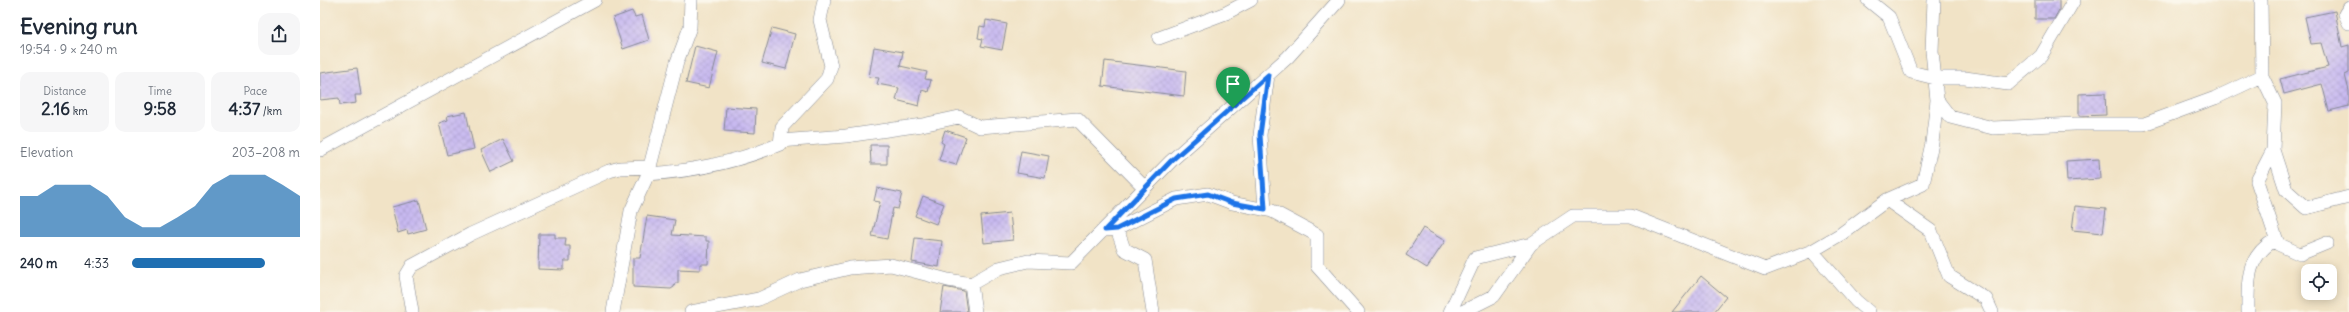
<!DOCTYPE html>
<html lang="en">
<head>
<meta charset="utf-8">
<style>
	:root { --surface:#fff; --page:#f6f6f7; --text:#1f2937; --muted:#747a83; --accent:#1f6fb2 }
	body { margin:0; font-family:Delius,sans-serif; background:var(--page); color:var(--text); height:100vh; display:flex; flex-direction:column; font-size:15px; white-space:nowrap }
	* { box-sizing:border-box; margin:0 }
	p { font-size:13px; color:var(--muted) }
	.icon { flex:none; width:22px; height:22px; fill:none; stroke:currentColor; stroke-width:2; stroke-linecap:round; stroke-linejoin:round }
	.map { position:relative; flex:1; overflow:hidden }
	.side { display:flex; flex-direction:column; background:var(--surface); width:320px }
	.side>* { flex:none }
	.buttons { position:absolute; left:1981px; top:264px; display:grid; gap:8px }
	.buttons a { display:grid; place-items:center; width:36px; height:36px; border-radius:8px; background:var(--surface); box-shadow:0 2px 10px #0003; font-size:20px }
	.pin { position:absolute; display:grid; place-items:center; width:34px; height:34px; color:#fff; margin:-41px -17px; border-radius:50% 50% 50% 0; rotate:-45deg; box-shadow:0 0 4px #0007 }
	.pin .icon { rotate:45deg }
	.round { display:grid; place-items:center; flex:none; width:42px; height:42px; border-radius:12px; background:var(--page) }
	.summary { display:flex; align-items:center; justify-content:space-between; height:68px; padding:0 20px }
	h1 { font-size:22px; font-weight:700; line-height:30px }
	.metrics { display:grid; grid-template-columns:repeat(3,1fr); gap:6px; height:68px; padding:4px 20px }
	.metrics div { display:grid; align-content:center; border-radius:10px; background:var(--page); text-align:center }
	.metrics b { font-size:17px; font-weight:700 }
	.metrics small { font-size:11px; font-weight:400 }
	.metrics p { font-size:11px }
	.chart { height:112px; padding:8px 20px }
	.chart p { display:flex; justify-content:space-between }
	.chart svg { width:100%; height:72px; margin-top:4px; fill:var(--accent); opacity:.7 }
	ul { padding:0 20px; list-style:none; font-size:13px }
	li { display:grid; grid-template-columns:64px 48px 1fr; align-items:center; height:30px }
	li i { height:10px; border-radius:5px; background:var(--accent) }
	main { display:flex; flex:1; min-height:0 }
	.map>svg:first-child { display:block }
	.building { fill:url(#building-cross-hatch) }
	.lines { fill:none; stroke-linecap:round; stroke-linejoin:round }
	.minor-casing { stroke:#868992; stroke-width:14 }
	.minor { stroke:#fff; stroke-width:13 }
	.route-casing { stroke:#fff; stroke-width:8 }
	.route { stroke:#1a73e8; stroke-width:5 }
</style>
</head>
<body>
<main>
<section class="side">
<div class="summary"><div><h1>Evening run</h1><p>19:54 · 9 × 240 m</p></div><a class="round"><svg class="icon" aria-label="share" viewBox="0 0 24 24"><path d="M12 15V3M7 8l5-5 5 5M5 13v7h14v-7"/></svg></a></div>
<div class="metrics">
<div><p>Distance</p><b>2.16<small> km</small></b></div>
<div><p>Time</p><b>9:58</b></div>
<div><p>Pace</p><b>4:37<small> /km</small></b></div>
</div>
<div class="chart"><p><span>Elevation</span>203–208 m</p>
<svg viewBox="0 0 160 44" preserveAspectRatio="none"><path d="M0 44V19L10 19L20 12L30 12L40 12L50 19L60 32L70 38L80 38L90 32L100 25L110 12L120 6L130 6L140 6L150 12L160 19V44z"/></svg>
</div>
<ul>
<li><b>240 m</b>4:33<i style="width:79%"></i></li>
</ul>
</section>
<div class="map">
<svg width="2029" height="312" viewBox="0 0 2029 312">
	<defs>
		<pattern id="building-cross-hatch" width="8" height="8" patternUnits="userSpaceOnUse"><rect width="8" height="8" fill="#c8b9f0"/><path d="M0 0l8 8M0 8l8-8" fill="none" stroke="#ab9fd0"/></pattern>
	</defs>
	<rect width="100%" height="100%" fill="#fbf7ec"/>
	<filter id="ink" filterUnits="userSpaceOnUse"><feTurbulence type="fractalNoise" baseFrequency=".025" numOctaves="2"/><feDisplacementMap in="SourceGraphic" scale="8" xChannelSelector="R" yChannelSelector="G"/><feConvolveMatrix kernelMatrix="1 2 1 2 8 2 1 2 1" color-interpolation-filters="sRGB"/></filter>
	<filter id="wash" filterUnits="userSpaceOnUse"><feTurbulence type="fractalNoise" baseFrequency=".012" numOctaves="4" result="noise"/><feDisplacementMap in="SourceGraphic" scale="16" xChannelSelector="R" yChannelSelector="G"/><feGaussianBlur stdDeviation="0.9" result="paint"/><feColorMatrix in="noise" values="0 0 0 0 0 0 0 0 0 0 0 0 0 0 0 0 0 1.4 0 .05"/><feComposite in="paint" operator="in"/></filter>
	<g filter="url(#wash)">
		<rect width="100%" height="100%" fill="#f1e3c6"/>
		<g id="blocks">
			<!-- building -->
			<path class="building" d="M 1715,0 L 1739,0 L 1739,10 L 1734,19 L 1715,19 Z
				M 312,11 L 315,17 L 322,15 L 329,40 L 303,49 L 293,18 Z
				M 2015,11 L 2022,47 L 2029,45 L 2029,73 L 2025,75 L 2029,91 L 2029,106 L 2009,111 L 2002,84 L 1964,94 L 1960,79 L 2008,67 L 2001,43 L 1991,44 L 1985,17 Z
				M 666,20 L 687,24 L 682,50 L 661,46 L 663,39 L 658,38 L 660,26 L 665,27 Z
				M 452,28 L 475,34 L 466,69 L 442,63 Z
				M 375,46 L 398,52 L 389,88 L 366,83 Z
				M 554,47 L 583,52 L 580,66 L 607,72 L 605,79 L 611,80 L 608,92 L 602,90 L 599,106 L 576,100 L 579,88 L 557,84 L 559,78 L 549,77 Z
				M 785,61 L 866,71 L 864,96 L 782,86 Z
				M 37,68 L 41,95 L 35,95 L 36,103 L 20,105 L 19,98 L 0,100 L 0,73 Z
				M 1785,93 L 1786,115 L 1759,116 L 1759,94 Z
				M 406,107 L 436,109 L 435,133 L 404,131 Z
				M 146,112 L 154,149 L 127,155 L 119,123 L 128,120 L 127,116 Z
				M 625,130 L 646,137 L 636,165 L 619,160 L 624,144 L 621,142 Z
				M 183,139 L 194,161 L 171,172 L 161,150 Z
				M 550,145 L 567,145 L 567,164 L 551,164 Z
				M 701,151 L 729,156 L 725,178 L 697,173 Z
				M 1779,159 L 1780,179 L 1747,181 L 1746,161 Z
				M 557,188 L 582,193 L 578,209 L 573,208 L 567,239 L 552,236 L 560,202 L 554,201 Z
				M 603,196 L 624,204 L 616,224 L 595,216 Z
				M 99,200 L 106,229 L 88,234 L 87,230 L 78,233 L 72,207 Z
				M 1755,206 L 1786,209 L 1783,233 L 1752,230 Z
				M 690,213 L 693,240 L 664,243 L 661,216 Z
				M 327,216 L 355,220 L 352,235 L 386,237 L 386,241 L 389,241 L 388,264 L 380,264 L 380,270 L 358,269 L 358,283 L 355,283 L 354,287 L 351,289 L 313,287 L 313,258 L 320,258 Z
				M 1103,228 L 1125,241 L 1107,268 L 1086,255 Z
				M 219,234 L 235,234 L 235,238 L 246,238 L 245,246 L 250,246 L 250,261 L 244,261 L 244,270 L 218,269 Z
				M 595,238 L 622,241 L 619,267 L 592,262 Z
				M 1381,276 L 1406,297 L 1394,312 L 1352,312 Z
				M 624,287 L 644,291 L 647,312 L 620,312 Z"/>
		</g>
	</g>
	<g filter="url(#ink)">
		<use href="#blocks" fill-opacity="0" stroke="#868992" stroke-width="1"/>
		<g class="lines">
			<defs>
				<path id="minor" d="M 371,0 L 370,27 L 357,62 L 328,174 C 374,171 417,162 460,144 L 462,127 L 507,79 L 511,66 L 500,20 L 504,0
					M 1548,0 L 1569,17 L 1591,72 L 1615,78 L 1645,78 L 1688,84 L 1721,56 L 1754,0
					M 1941,0 L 1942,76 L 1955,103 L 1953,150 L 1966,190 L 1986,208 L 2029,197
					M 2029,8 L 2025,14 L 2029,23
					M 839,38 L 906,13 L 931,0
					M 1617,100 L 1630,117 L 1673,128 L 1755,124 L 1824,124 L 1895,98 L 1942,76
					M 460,141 L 526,136 L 602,125 L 639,117 L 660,127 L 757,119 L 825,188
					M 0,150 L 275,0
					M 1953,150 L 1937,181 L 1958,244 L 1980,254 L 2007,243
					M 1567,200 L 1611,231 L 1629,276 L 1666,299 L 1672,312
					M 945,209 L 940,135 L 948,75
					M 797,229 L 804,249 L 825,260 L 833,312
					M 785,230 L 797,229 L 856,199 L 888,194 L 912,203 L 952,211 L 997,235 L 997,266 L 1038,312
					M 651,284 L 655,312
					M 92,312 L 86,276 L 92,266 L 151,234 L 289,171 L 300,168 L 330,167
					M 293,312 L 311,211 L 328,174
					M 371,312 L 439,299 L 480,280 L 530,268 L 571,265 L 628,280 L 651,284 L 679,268 L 708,261 L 751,263 L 851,161 L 968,57 L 1019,0
					M 1130,312 L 1155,258 L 1211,244
					M 1142,312 L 1174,296 L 1211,244 L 1253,216 L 1311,216 L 1445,269 L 1492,251
					M 1549,312 L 1536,301 L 1492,251 L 1521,234 L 1567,200 L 1603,184 L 1612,143 L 1617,100 L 1612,51 L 1614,0
					M 1928,312 C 1928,280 1926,257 1956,239"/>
			</defs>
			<!-- minor casing -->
			<use href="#minor" class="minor-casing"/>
			<!-- minor -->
			<use href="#minor" class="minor"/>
		</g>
	</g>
	<g class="lines" filter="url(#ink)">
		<defs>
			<path id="route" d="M 948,75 L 940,135 L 945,209 L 912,203 L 888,194 L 856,199 L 797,229 L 785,230 L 851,161 Z"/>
		</defs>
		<!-- route casing -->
		<use href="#route" class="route-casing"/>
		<!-- route -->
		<use href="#route" class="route"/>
	</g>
</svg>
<div class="buttons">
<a><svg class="icon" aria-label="locate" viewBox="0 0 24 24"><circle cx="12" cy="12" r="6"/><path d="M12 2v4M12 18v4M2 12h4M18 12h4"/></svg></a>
</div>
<div class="pin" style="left:913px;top:108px;background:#1e9e55"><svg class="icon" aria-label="arrive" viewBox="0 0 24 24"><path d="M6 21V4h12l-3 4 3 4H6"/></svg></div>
</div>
</main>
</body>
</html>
